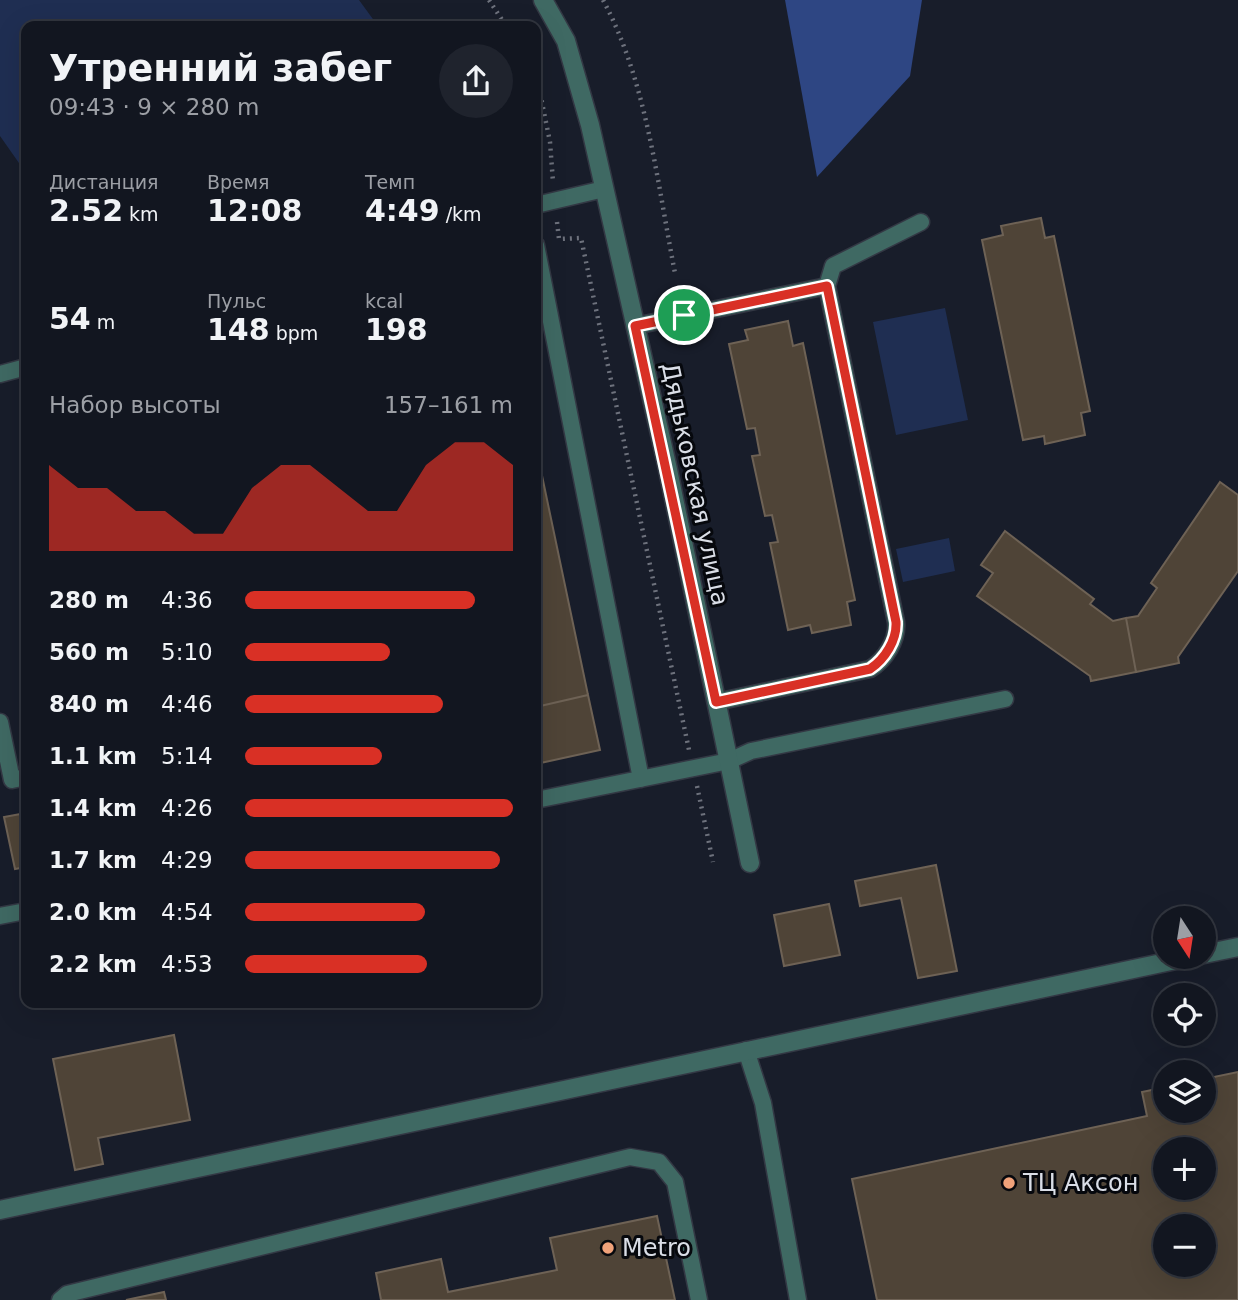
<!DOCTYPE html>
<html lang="ru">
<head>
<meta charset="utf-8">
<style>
	:root { --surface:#121620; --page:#1f232d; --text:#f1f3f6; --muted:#9c9fa5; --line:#31353e; --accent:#d93025 }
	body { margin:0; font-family:"DejaVu Sans",sans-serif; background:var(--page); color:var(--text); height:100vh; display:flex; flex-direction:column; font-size:26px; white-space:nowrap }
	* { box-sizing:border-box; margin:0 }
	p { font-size:23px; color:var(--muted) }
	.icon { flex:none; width:38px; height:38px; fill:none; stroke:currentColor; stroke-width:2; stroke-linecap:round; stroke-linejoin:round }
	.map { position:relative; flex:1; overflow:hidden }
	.panel { position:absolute; left:21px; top:21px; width:520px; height:987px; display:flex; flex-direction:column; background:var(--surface); border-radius:14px; box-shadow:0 7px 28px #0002,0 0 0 2px var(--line) }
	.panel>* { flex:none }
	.needle { width:46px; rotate:168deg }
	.fabs { position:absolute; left:1153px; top:906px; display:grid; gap:14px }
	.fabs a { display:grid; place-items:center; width:63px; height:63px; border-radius:50%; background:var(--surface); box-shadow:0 7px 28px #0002,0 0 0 2px var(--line); font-size:35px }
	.pin { position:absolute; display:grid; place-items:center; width:60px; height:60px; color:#fff; margin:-30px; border:4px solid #fff; border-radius:50%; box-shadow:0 2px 7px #0007 }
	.round { display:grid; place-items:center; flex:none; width:74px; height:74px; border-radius:37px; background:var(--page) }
	.summary { display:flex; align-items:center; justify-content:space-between; height:119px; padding:0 28px }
	h1 { font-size:38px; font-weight:700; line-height:52px }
	.figures { display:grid; grid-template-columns:repeat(3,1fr); gap:10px; height:119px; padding:7px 28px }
	.figures div { display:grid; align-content:center }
	.figures b { font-size:30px; font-weight:700 }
	.figures small { font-size:19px; font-weight:400 }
	.figures p { font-size:19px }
	.chart { height:196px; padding:14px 28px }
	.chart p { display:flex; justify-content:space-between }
	.chart svg { width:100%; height:126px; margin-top:7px; fill:var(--accent); opacity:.7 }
	ul { padding:0 28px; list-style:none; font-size:23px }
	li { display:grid; grid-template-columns:112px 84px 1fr; align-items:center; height:52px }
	li i { height:18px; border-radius:9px; background:var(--accent) }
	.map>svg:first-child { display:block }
	.green { fill:#1f2e52 }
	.forest { fill:#2e4683 }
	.building { fill:#4f4437; stroke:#6e6255; stroke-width:2; fill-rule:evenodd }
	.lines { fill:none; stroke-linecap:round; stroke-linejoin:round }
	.service-casing { stroke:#333844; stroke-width:19 }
	.minor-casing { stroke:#333844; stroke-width:21 }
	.path { stroke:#6e727d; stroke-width:4.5; stroke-dasharray:2 5; stroke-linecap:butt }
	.service { stroke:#3f6963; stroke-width:16 }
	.minor { stroke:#3f6963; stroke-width:18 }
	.route-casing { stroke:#fff; stroke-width:14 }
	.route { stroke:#d93025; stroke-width:9 }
	.poi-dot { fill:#f0a27a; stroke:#06080d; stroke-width:2.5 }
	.labels { text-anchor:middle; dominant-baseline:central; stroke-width:6; stroke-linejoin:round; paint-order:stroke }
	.street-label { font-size:24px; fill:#dadee7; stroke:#06080d }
	.poi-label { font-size:24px; fill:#dadee7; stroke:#06080d; text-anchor:start }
</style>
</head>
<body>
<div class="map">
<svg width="1238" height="1300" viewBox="0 0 1238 1300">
	<rect width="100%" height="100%" fill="#181d2a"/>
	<!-- green -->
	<path class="green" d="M 0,0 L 359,0 L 378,26 L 26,26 L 26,173 L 0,136 Z
		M 945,308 L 968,420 L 896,435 L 873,322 Z
		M 949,538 L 955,571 L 903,582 L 896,549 Z"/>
	<!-- forest -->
	<path class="forest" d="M 785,0 L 922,0 L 910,76 L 817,177 Z"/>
	<!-- building -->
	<path class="building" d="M 1041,218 L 1045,238 L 1054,236 L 1090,411 L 1081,413 L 1085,435 L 1045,444 L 1044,436 L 1023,440 L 982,240 L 1003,235 L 1001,226 Z
		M 788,321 L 793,346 L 803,343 L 855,600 L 847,602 L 851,625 L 812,633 L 810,625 L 788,630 L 770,543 L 778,542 L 772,515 L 765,516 L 752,456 L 760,455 L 755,428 L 747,429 L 729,344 L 748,340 L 745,330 Z
		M 536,447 L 588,695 L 536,707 Z
		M 1220,482 L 1238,495 L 1238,571 L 1178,657 L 1179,663 L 1136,672 L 1126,618 L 1138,616 L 1157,588 L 1151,583 Z
		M 1005,531 L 1094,599 L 1090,604 L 1113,621 L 1126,618 L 1136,672 L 1091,681 L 1090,676 L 977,596 L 993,573 L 981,565 Z
		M 588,695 L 600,750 L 536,764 L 536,707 Z
		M 26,813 L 26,867 L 15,869 L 4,817 Z
		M 936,865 L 957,971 L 918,978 L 901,898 L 860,906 L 855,881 Z
		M 829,904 L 840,955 L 784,966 L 774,915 Z
		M 174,1035 L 190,1120 L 98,1138 L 103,1164 L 75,1170 L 53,1059 Z
		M 1238,1072 L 1238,1300 L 877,1300 L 852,1179 L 1147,1116 L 1142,1092 L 1166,1087 L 1166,1111 L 1204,1111 L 1204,1079 ZM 1166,1150 L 1204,1150 L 1204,1188 L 1166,1188 ZM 1166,1227 L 1204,1227 L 1204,1265 L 1166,1265 Z
		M 657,1216 L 675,1300 L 381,1300 L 376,1273 L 441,1259 L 448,1292 L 557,1270 L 550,1238 Z
		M 164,1292 L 166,1300 L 126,1300 Z"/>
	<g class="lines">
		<defs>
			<path id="service" d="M 536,205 L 604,189
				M 536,245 L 641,779
				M 827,286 L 833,266 L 921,222
				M 635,326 L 827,286 L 896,622 C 898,640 885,660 870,669 L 716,702
				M 0,374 L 26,367
				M 0,722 L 12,780 L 26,777
				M 536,800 L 729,761 L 751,751 L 1005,699
				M 0,916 L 26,911
				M 746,1050 L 763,1103 L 798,1300
				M 60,1300 L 67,1294 L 630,1157 L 659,1162 L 675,1182 L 699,1300"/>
			<path id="minor" d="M 543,0 L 566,41 L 590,125 L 667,465 L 750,863
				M 1204,954 L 1238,947
				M 0,1210 L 1190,957"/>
		</defs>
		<!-- service casing -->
		<use href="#service" class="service-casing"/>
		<!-- minor casing -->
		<use href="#minor" class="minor-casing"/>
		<!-- path -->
		<path class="path" d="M 489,0 L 506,26
			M 603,0 C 647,82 657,182 675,273
			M 536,73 L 550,142 L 553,182
			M 557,222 L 559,239 L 581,238 L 689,750
			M 697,786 L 713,862"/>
		<!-- service -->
		<use href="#service" class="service"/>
		<!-- minor -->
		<use href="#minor" class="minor"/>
	</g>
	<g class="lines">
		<defs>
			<path id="route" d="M 827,286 L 896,622 C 897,640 885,659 870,669 L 716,702 L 635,326 Z"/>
		</defs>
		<!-- route casing -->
		<use href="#route" class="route-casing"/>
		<!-- route -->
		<use href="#route" class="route"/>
	</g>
	<!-- markers -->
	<g class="poi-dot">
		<circle cx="1009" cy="1183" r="7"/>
		<circle cx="608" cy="1248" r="7"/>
	</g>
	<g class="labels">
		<!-- street labels -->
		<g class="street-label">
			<text transform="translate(695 484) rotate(78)">Дядьковская улица</text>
		</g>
		<!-- poi labels -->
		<g class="poi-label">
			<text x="1023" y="1183">ТЦ Аксон</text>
			<text x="622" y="1248">Metro</text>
		</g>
	</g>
</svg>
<div class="fabs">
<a><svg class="needle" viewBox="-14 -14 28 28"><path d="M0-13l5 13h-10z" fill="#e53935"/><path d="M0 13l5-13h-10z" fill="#9c9fa5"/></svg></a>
<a><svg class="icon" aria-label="locate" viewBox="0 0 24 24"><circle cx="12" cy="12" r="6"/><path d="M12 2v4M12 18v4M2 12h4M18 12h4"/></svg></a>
<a><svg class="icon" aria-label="layers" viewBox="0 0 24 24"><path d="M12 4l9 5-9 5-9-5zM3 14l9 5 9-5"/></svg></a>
<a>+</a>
<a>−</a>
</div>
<div class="pin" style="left:684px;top:315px;background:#1e9e55"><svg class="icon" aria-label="arrive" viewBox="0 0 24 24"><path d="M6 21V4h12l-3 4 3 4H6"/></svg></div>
<section class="panel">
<div class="summary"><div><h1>Утренний забег</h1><p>09:43 · 9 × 280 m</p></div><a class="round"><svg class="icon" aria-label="share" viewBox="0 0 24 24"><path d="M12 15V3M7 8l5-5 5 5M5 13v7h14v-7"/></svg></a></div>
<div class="figures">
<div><p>Дистанция</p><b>2.52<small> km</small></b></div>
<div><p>Время</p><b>12:08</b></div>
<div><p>Темп</p><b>4:49<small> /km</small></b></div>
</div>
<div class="figures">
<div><b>54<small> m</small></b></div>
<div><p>Пульс</p><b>148<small> bpm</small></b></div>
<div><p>kcal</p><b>198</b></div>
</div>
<div class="chart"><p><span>Набор высоты</span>157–161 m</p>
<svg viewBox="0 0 160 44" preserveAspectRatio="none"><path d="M0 44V14L10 22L20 22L30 30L40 30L50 38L60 38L70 22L80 14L90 14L100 22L110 30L120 30L130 14L140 6L150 6L160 14V44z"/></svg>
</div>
<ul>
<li><b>280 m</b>4:36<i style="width:86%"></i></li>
<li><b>560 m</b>5:10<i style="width:54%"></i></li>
<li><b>840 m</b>4:46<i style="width:74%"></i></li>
<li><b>1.1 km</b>5:14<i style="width:51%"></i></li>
<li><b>1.4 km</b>4:26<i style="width:100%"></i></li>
<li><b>1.7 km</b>4:29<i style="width:95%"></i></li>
<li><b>2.0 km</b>4:54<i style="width:67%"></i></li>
<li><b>2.2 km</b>4:53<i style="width:68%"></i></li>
</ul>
</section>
</div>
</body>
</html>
